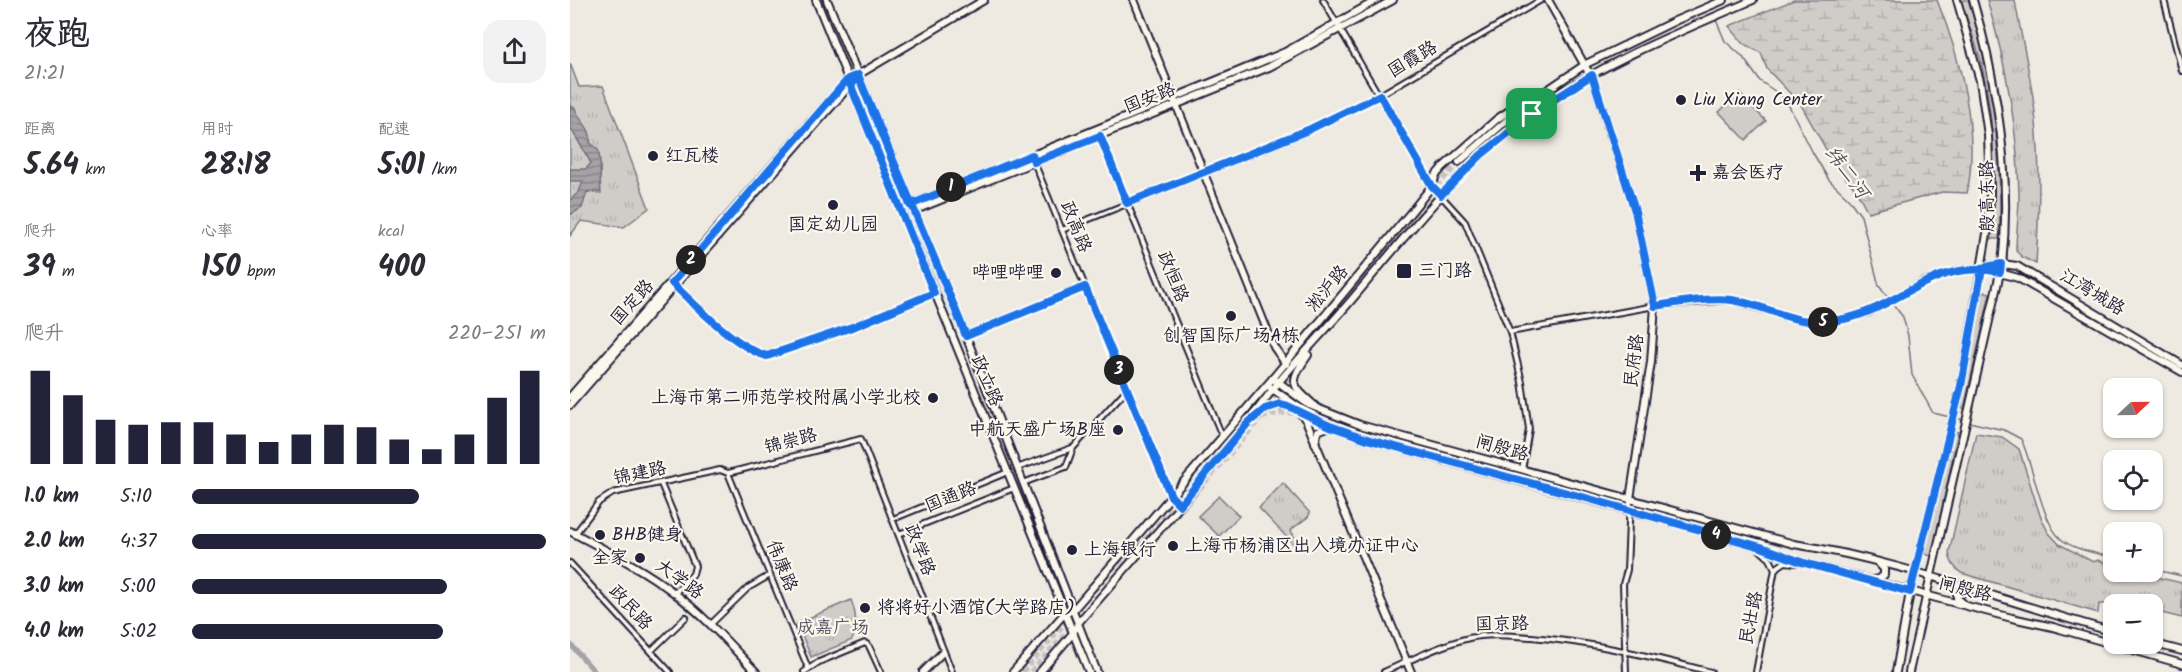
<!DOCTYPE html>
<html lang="zh">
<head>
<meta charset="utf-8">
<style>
	:root { --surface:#fff; --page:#f2f2f3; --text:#2b2b33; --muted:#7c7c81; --accent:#22223b }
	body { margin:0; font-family:Kalam,"LXGW WenKai TC",sans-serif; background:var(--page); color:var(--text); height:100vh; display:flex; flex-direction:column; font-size:22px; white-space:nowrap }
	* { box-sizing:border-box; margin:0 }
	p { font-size:20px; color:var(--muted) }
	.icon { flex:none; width:33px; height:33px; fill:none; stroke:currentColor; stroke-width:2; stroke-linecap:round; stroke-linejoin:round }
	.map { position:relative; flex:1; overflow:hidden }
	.panel { display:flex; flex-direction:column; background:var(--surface); width:570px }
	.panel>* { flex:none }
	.needle { width:39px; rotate:68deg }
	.fabs { position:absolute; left:1533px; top:378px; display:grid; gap:12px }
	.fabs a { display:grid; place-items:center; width:60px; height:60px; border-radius:12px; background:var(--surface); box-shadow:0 2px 4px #0004; font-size:30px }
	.pin { position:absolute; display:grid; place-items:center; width:51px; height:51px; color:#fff; margin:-26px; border-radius:12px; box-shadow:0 3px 9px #0006 }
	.km { position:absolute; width:30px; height:30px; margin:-15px; border-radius:50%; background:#222; color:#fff; font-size:16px; line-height:30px; text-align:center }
	.round { display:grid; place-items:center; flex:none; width:63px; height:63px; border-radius:18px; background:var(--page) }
	.head { display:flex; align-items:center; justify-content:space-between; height:102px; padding:0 24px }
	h1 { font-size:33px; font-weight:600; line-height:45px }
	.figures { display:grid; grid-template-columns:repeat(3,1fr); gap:9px; height:102px; padding:6px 24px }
	.figures div { display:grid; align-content:center }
	.figures b { font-size:30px; font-weight:600 }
	.figures small { font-size:16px; font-weight:400 }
	.figures p { font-size:16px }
	.chart { height:168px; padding:12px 24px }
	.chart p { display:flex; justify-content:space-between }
	.chart svg { width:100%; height:108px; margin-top:6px; stroke:var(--accent); stroke-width:6 }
	ul { padding:0 24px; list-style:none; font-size:20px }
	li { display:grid; grid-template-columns:96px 72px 1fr; align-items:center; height:45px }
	li i { height:15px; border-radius:8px; background:var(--accent) }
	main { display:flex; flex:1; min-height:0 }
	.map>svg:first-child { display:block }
	.green { fill:#d0cdc9; stroke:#797882; stroke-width:1.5 }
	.wetland { fill:url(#wetland-marsh); stroke:#797882; stroke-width:1.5 }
	.park { fill:url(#park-tufts); stroke:#797882; stroke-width:1.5 }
	.water { fill:url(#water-rules); stroke:#716f7c; stroke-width:1.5 }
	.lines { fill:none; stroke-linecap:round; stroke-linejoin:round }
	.stream { stroke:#716f7c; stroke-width:1.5 }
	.canal { stroke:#a6a3a7; stroke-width:5 }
	.secondary-tunnel { stroke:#c5c2c1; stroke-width:6; stroke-dasharray:6 3; stroke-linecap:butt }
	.primary-tunnel { stroke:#c5c2c1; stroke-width:6; stroke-dasharray:6 3; stroke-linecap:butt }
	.street-casing { stroke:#22223b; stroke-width:8 }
	.secondary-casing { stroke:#22223b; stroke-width:10 }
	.primary-casing { stroke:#22223b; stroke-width:10 }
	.street { stroke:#fbf7ec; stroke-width:4 }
	.secondary { stroke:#fbf7ec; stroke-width:6 }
	.primary { stroke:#fbf7ec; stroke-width:6 }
	.route-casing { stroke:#fff; stroke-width:12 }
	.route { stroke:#1a73e8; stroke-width:8 }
	.poi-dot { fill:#22223b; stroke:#fbf7ec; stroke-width:2 }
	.labels { text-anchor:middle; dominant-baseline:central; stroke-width:4.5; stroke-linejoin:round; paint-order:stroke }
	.street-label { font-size:18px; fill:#22223b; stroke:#fbf7ec }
	.poi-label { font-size:18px; fill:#22223b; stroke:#fbf7ec; text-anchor:start }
	.park-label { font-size:18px; fill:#565566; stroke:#fbf7ec }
	.water-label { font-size:20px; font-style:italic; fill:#575666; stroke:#fbf7ec }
</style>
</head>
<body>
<main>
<section class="panel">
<div class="head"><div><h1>夜跑</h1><p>21:21</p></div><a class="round"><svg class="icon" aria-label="share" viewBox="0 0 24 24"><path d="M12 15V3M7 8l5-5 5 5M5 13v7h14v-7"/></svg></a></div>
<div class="figures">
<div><p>距离</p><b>5.64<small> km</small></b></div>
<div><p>用时</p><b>28:18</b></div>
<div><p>配速</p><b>5:01<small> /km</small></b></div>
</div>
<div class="figures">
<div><p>爬升</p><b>39<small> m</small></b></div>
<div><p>心率</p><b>150<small> bpm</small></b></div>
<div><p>kcal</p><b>400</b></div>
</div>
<div class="chart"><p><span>爬升</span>220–251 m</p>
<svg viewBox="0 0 160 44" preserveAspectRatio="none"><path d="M5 44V6M15 44V16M25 44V26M35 44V28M45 44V27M55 44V27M65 44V32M75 44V35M85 44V32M95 44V28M105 44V29M115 44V34M125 44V38M135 44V32M145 44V17M155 44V6"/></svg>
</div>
<ul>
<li><b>1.0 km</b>5:10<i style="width:64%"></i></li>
<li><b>2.0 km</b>4:37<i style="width:100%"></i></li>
<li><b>3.0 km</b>5:00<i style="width:72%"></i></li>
<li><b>4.0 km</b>5:02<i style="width:71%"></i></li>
</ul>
</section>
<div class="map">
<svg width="1612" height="672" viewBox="0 0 1612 672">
	<defs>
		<pattern id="wetland-marsh" width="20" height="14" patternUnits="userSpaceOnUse" patternTransform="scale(1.5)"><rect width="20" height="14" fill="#d0cdc9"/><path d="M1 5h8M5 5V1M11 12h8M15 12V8" fill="none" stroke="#b2b0ae"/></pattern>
		<pattern id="park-tufts" width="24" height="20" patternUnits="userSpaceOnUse" patternTransform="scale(1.5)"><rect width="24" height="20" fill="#d0cdc9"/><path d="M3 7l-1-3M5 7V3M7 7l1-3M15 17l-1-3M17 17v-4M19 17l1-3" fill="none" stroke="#b2b0ae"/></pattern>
		<pattern id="water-rules" width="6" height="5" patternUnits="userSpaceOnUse" patternTransform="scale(1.5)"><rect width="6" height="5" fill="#a6a3a7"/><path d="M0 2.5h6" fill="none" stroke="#878489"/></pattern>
	</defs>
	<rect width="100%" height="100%" fill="#eeeae2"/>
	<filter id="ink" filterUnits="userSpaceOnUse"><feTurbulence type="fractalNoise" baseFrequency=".0167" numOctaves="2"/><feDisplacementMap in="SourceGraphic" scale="12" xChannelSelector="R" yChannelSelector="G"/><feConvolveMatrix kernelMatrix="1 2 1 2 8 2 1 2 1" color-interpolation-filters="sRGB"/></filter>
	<g filter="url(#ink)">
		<!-- green -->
		<path class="green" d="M 1391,0 L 1399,0 L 1400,3 C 1423,81 1433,159 1429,239 L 1422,239 C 1426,180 1425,115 1410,58 C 1404,38 1397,19 1391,0 Z
			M 1169,93 L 1196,121 L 1176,140 L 1149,112 Z
			M 1412,291 L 1420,293 L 1394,409 L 1391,408 Z
			M 1384,431 L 1388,432 L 1362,556 L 1354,554 Z
			M 649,496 L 669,516 L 649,536 L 628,516 Z"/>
		<!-- wetland -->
		<path class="wetland" d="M 1224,0 L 1367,0 C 1390,57 1410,131 1397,193 L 1372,192 L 1298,212 L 1286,190 L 1266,167 L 1231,105 L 1197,69 L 1191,53 L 1174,44 L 1159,26 Z"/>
		<!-- park -->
		<path class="park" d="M 1417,0 L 1445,0 C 1451,38 1461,75 1465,113 C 1471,163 1469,213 1466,264 L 1452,257 L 1446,251 C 1446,233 1449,214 1449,196 C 1448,130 1436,63 1417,0 Z
			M 0,63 L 9,87 L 33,86 L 79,208 L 54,227 L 11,221 L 0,236 Z
			M 1406,433 L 1432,437 L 1449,449 L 1470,515 L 1478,532 L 1489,544 L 1523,562 L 1528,560 L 1543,565 L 1544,572 L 1565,572 L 1612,583 L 1612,618 L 1583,611 L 1582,604 L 1529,604 L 1528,613 L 1391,573 C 1384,567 1380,562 1379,553 Z
			M 713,483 L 740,513 L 738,517 L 722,529 L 721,531 L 728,543 L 725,546 L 689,508 Z
			M 281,600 C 286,613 288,627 282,640 L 241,657 L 227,623 Z"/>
		<!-- water -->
		<path class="water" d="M 0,106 L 5,108 C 9,122 23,128 20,143 L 28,149 C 32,164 29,177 31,193 L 17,192 L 12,208 L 0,215 L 0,200 L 9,192 L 13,181 L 0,181 L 0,169 L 16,169 L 21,163 L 0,127 Z"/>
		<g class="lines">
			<!-- stream -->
			<path class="stream" d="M 1146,20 L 1155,41 L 1172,56 L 1190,81 L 1215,98 L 1243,153 L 1259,180 L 1278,198 L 1291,216 L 1309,286 L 1333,317 L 1338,336 L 1342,375 L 1363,413 L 1380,417
				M 1384,418 L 1394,420
				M 1399,422 L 1434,430 L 1451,439 C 1463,464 1472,523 1491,539 C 1504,550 1527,553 1544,558
				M 1582,569 L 1612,576"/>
			<!-- canal -->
			<path class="canal" d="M 0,644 L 25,672"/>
			<!-- secondary-tunnel -->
			<path class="secondary-tunnel" d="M 860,192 L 889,162
				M 759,321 L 831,234 L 893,169
				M 649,437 L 667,415
				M 575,549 L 581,544 L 688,421 L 726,365"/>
			<!-- primary-tunnel -->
			<path class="primary-tunnel" d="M 740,413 L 818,437
				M 676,426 C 693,414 712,410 732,414
				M 776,428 L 816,441
				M 660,431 L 684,415
				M 552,568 L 654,447
				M 524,590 L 570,537
				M 452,672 L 507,609
				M 461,672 L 503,626"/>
			<defs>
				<path id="street" d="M 753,0 L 862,186 L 895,222 L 940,332 L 952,382 L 959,429 L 952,470
					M 1594,0 L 1612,71
					M 527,129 L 652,436
					M 464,162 L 601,496 L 611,505
					M 492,230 L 738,131 L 810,95 L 971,0
					M 104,286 C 127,306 168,349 197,356 L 285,325 L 364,293
					M 940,332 L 1085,306 L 1160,300 L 1231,321 L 1263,321 L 1299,313 L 1354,281 L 1388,270 L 1411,268
					M 396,335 L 515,287
					M 447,468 L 502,448
					M 158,473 L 291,439 L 382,672
					M 158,473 L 238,668
					M 453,483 L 496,467 L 503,448 L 557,389
					M 91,484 L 125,566 L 123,574 L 105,593
					M 323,519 L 438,472
					M 5,534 L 29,502 L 43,493 L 150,470 L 158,473
					M 329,534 L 444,488
					M 0,563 L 100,672
					M 1205,569 L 1215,562 L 1226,563
					M 141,624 L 178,588 L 200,575
					M 81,651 L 116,617
					M 234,672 L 249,662 L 295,643 L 299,646 L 311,672
					M 814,672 C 841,660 870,645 899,638 C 920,633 941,636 962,637 C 1027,643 1079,656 1141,672
					M 1056,672 L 1053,584 L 1057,570 L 1060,499
					M 1186,672 L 1205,569 L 1200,559 L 1189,549"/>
				<path id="secondary" d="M 246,0 L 519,672
					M 257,0 L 396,336 L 527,672
					M 564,0 L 704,347 L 716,364
					M 978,0 L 1024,82 L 1065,211 L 1085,306 L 1081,362 L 1060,499
					M 889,162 L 951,108
					M 340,205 L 655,77 L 715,52 L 807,0
					M 343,211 L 699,67 L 823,0
					M 1412,268 L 1432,264 L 1447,266 L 1612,365
					M 1416,269 L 1448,278 L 1612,372
					M 738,355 C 719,383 720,384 745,406
					M 703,378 L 841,212 L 862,186 L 866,175 L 873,167 L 927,119 L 942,109 L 964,99 L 1016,64 L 1107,20 L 1154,0
					M 703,389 C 729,357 758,328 784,297 C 843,227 899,155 975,103 C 1039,60 1112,31 1183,0
					M 0,397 L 278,79 L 288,75 L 414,0
					M 0,405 L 282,83
					M 726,408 L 736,420 L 841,672
					M 745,443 L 748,431 L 760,426
					M 0,531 C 35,550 72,568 103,592 C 134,615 159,644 186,672
					M 353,672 L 373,652"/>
				<path id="primary" d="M 697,385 L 731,409 L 760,426 L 799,440 L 1142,533 L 1193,548 L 1231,562 L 1442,618 L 1483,627 L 1612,664
					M 686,416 C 699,406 709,401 725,409
					M 1303,580 L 1309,579 L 1314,575 L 1314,569 L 1309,564
					M 1393,603 L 1387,598 L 1387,594 L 1403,589
					M 1582,643 L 1612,651
					M 443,672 L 487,622 L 494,614 L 503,610 L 703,378 L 739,405 L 790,425 L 1224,544 C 1333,561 1437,603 1544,632
					M 470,672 L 503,633 L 508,623 L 611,505 L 678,422 L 703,389
					M 1326,672 L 1340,592 L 1391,386 L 1419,222 L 1420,192 L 1418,135 L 1410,81 L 1387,0
					M 1339,672 L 1432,264 C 1442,174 1428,86 1403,0"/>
			</defs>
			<!-- street casing -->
			<use href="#street" class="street-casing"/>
			<!-- secondary casing -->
			<use href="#secondary" class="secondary-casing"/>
			<!-- primary casing -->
			<use href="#primary" class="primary-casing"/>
			<!-- street -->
			<use href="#street" class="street"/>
			<!-- secondary -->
			<use href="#secondary" class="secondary"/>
			<!-- primary -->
			<use href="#primary" class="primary"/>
		</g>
	</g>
	<g class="lines" filter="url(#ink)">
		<defs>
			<path id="route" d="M 962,114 L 911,155 L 871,195 L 862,186 L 810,95 L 738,130 L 557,203 L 530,136 L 464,162 L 462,155 L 340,205 L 288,75 L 281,86 L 364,293 L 285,326 L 197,356 C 169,350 124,304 102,283 L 278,79 L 288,75 C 323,162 361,248 396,336 L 515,287 L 601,496 L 610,505 L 678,423 L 695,409 L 710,404 L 718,406 L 760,426 L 800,440 L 1016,498 L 1191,547 L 1231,562 L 1340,592 L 1391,386 L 1412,268 L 1431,264 L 1430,272 C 1359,257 1328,313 1263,321 C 1222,326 1200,306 1162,300 C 1141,297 1106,303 1085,306 L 1065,211 L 1022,75 L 962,114"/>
		</defs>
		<!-- route casing -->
		<use href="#route" class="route-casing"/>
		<!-- route -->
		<use href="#route" class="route"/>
	</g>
	<!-- markers -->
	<g class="poi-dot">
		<circle cx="1111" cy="100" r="6"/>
		<circle cx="83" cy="156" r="6"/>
		<path d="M1125 164h6v6h6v6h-6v6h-6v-6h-6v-6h6z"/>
		<circle cx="263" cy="205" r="6"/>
		<rect x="826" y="263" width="16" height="16" rx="3"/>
		<circle cx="486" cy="273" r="6"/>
		<circle cx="661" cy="316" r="6"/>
		<circle cx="363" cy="398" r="6"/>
		<circle cx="548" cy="430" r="6"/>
		<circle cx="30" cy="535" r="6"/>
		<circle cx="603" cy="546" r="6"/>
		<circle cx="502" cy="550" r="6"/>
		<circle cx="70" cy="558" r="6"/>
		<circle cx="295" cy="608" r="6"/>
	</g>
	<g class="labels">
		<!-- street labels -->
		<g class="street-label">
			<text transform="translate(843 60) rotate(-31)">国霞路</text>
			<text transform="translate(580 99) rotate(-22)">国安路</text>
			<text transform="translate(1418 196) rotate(-91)">殷高东路</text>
			<text transform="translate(505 227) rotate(68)">政高路</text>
			<text transform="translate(602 277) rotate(68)">政恒路</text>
			<text transform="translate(758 289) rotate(-50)">淞沪路</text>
			<text transform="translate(1522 293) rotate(31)">江湾城路</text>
			<text transform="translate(63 303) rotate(-48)">国定路</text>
			<text transform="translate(1065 361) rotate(-83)">民府路</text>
			<text transform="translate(416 381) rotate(67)">政立路</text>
			<text transform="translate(221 442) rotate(-15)">锦崇路</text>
			<text transform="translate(932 449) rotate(15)">闸殷路</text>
			<text transform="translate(70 474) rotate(-12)">锦建路</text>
			<text transform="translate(381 498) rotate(-22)">国通路</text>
			<text transform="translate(349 550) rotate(69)">政学路</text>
			<text transform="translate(211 566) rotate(68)">伟康路</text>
			<text transform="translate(109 580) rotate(36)">大学路</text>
			<text transform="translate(1395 590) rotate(14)">闸殷路</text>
			<text transform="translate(60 608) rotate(47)">政民路</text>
			<text transform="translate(1182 618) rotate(-79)">民壮路</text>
			<text transform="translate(932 625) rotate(-1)">国京路</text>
		</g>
		<!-- poi labels -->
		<g class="poi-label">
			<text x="1123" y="100">Liu Xiang Center</text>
			<text x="95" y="156">红瓦楼</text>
			<text x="1142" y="173">嘉会医疗</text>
			<text x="263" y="225" text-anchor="middle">国定幼儿园</text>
			<text x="848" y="271">三门路</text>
			<text x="474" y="273" text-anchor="end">哔哩哔哩</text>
			<text x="661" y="336" text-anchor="middle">创智国际广场A栋</text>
			<text x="351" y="398" text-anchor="end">上海市第二师范学校附属小学北校</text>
			<text x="536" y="430" text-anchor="end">中航天盛广场B座</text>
			<text x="42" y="535">BHB健身</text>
			<text x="615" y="546">上海市杨浦区出入境办证中心</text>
			<text x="514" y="550">上海银行</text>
			<text x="58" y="558" text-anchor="end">全家</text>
			<text x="307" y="608">将将好小酒馆(大学路店)</text>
		</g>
		<!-- park labels -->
		<g class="park-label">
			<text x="263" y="628">成嘉广场</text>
		</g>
		<!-- water labels -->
		<g class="water-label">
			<text transform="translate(1276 173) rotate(54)">纬二河</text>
		</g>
	</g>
</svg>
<div class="fabs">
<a><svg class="needle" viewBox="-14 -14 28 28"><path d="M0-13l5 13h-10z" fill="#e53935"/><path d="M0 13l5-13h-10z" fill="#7c7c81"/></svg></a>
<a><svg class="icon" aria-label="locate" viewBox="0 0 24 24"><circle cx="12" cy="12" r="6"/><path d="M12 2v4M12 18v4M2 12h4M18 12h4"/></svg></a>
<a>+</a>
<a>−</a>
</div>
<div class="pin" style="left:962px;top:114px;background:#1e9e55"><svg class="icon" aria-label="arrive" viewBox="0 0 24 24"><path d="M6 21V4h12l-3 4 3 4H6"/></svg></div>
<b class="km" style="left:381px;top:187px">1</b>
<b class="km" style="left:121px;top:260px">2</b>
<b class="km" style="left:549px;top:370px">3</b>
<b class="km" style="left:1146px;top:535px">4</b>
<b class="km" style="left:1253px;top:322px">5</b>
</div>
</main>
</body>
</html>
